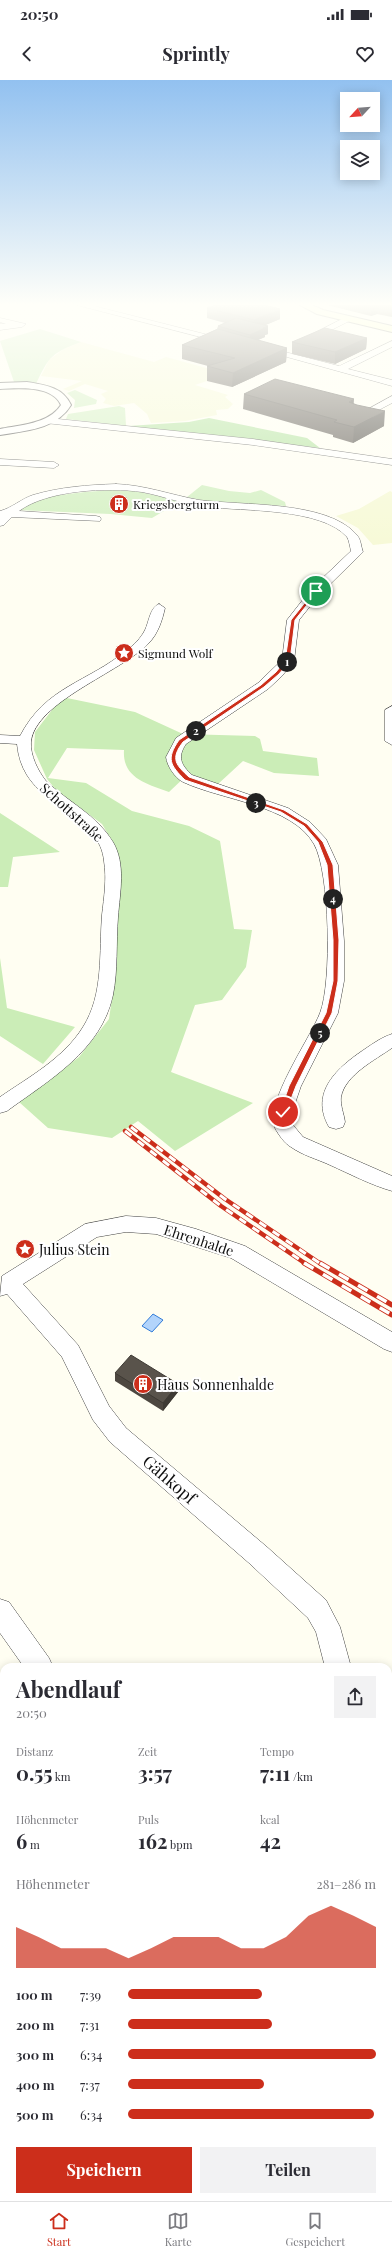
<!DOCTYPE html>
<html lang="de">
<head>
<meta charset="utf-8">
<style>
	:root { --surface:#fff; --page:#f2f2f3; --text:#2b2b33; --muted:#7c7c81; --line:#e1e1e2; --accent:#cc2e1b }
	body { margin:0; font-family:"Playfair Display",serif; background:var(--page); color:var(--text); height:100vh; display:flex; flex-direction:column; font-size:15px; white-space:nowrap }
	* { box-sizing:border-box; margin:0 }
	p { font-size:13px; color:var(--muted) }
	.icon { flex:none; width:22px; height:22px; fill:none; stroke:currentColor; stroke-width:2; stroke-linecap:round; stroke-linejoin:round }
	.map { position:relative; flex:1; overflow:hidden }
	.sheet { position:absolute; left:0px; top:1583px; width:392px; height:538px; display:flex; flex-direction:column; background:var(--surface); border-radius:12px 12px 0 0; box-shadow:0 2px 10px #0003 }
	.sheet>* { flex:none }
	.needle { width:26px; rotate:244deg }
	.tools { position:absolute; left:340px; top:12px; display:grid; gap:8px }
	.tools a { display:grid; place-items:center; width:40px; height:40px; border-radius:0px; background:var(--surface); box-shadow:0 2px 10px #0003; font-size:20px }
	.pin { position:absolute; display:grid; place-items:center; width:34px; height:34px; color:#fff; margin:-17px; border:2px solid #fff; border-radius:50%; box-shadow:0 1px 4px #0007 }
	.km { position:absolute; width:20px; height:20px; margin:-10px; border-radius:50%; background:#222; color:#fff; font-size:11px; line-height:20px; text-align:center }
	.round { display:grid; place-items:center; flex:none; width:42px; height:42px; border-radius:0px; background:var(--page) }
	.overview { display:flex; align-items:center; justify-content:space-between; height:68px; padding:0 16px }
	h1 { font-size:22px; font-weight:700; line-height:30px }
	.stats { display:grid; grid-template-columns:repeat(3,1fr); gap:6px; height:68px; padding:4px 16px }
	.stats div { display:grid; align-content:center }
	.stats b { font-size:20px; font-weight:700 }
	.stats small { font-size:11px; font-weight:400 }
	.stats p { font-size:11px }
	.chart { height:112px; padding:8px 16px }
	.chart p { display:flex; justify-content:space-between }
	.chart svg { width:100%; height:72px; margin-top:4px; fill:var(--accent); opacity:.7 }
	.button { display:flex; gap:8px; margin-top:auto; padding:8px 16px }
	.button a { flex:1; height:46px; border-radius:0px; background:var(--accent); color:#fff; font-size:16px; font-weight:700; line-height:46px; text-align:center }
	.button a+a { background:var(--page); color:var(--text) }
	ul { padding:0 16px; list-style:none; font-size:13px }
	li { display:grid; grid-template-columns:64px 48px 1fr; align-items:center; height:30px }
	li i { height:10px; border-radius:5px; background:var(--accent) }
	.status { display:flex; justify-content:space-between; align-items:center; height:28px; padding:0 20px; background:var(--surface); direction:ltr }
	.status svg { height:11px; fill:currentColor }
	header { display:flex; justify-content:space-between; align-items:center; height:52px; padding:0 16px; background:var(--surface); font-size:18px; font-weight:700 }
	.tabs { display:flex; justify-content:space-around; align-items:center; height:56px; border-top:1px solid var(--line); background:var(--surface); font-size:11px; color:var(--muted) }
	.tabs a { display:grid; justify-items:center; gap:2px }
	.tabs .current { color:var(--accent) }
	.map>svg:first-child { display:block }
	.farmland { fill:#f5f8cf }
	.green { fill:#cbedb7 }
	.forest { fill:#abe095 }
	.water { fill:#b2d4fb; stroke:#337cd8 }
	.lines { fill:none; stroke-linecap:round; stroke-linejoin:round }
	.minor-casing { stroke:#424242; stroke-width:1 }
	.tertiary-casing { stroke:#424242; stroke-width:2 }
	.secondary-casing { stroke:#313131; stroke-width:2 }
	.minor { fill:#fff; fill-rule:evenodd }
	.tertiary { fill:#fff; fill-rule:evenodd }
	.secondary { fill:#fbffad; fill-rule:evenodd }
	.rail-far1-casing { stroke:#cc2e1b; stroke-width:4.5 }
	.rail-casing { stroke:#cc2e1b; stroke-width:5 }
	.rail-far1 { stroke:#fff; stroke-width:3; stroke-dasharray:8; stroke-linecap:butt }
	.rail { stroke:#fff; stroke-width:3.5; stroke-dasharray:11; stroke-linecap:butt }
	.wall { fill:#4d4740 }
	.shaded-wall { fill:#3e3a34 }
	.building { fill:#59534b; stroke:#3e3a34 }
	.route { fill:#cc2e1b; stroke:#fff }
	.labels { text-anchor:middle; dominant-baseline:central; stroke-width:4; stroke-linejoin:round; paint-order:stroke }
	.far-poi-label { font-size:12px; fill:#0f0f0f; stroke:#fff; text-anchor:start }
	.street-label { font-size:14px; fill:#0f0f0f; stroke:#fff }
	.poi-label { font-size:14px; fill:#0f0f0f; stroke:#fff; text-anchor:start }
	.near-street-label { font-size:17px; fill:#0f0f0f; stroke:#fff }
</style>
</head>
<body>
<div class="status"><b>20:50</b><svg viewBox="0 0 49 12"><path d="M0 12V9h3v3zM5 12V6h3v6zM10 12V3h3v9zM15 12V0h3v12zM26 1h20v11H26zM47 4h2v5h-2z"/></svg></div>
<header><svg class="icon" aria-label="back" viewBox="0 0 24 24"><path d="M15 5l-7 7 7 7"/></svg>Sprintly<svg class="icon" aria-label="heart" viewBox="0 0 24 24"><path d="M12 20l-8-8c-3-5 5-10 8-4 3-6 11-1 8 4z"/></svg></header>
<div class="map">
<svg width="392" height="2121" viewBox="0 0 392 2121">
	<rect width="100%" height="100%" fill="#fffef2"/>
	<!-- farmland -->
	<path class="farmland" d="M 81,262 L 154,282 L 166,277 L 228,294 L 195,305 L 228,315 L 225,317 L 233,324 L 228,329 L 216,330 L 217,335 L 185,341 L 151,343 L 147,334 L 134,323 L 114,326 L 103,323 L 106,319 L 101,314 L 108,311 L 85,304 L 69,311 L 63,309 L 82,301 L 41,296 L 49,280 L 64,269 Z
		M 390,411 L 392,412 L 392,463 L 373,465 L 358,448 L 336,436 L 359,429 Z"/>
	<!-- green -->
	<path class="green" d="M 40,249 L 81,262 C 52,273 49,276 36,304 L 14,302 L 0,261 Z
		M 75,310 L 97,320 L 96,324 L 74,328 L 75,320 L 67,313 Z
		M 119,326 L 125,328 L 126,346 L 66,339 L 68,334 Z
		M 202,405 L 229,411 L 250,413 L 261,410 L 285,422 L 286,426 L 206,421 L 187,417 Z
		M 127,409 L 181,421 L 152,438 L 110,434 L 17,430 L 36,418 L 85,412 Z
		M 62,617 L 135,632 L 183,654 L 255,656 L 260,659 L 263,671 L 317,678 L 319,696 L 274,693 L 243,681 L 217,705 L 187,695 L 169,712 C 147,704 122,698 124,670 L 67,668 L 48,698 L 86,703 L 132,731 L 189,746 L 220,761 L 234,849 L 252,850 L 246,887 L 222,920 L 195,925 L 171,992 L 253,1023 L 175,1071 L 138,1041 L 112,1058 L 48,1048 L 19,1022 L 79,977 L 109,939 L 116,891 L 118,820 L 112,761 L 102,744 L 56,710 L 47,699 L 34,670 L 35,652 Z
		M 0,733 L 60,772 L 13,777 L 8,807 L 0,807 Z
		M 0,878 L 7,928 L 75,947 L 43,984 L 0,956 Z"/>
	<!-- forest -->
	<path class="forest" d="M 209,338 L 307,358 L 320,368 L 128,346 L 189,342 Z"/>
	<!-- water -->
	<path class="water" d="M 153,1234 L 163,1240 L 152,1252 L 142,1246 Z"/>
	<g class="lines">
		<defs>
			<path id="minor" d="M 77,225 L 90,225 L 232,261 L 228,264 Z
				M 346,237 L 353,239 L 308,262 L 301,260 Z
				M 0,238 L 26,244 L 22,247 L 0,250 L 0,244 L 6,244 L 0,242 Z
				M 392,261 L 392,267 L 348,289 L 392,300 L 392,306 L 258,269 L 262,266 L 339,286 Z
				M 392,316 L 392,323 L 362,339 L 356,339 L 354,337 Z
				M 48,338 L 253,359 L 392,379 L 392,385 L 253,365 L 45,343 L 43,341 Z
				M 0,379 L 54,382 L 59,385 L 54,388 L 0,385 Z
				M 116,404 C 145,405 171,415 199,420 C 242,426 327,420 357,455 C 361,459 361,467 363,472 L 361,474 L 320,514 L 299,540 L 294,581 L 282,596 L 268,609 L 186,664 C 177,677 181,685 192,695 L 288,728 L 310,742 L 326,759 L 338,785 L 344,861 L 344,901 L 338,933 L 301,1006 L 292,1032 L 293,1045 L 303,1057 L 392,1096 L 392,1111 C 371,1105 350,1094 330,1085 C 317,1079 302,1075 291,1067 C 285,1064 278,1054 275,1048 C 264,1023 310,959 320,933 C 332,903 330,792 314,764 C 292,725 221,720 183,702 C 175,698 167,686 166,677 L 176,658 L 258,603 L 282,580 L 287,540 L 312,508 L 351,471 C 350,467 349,460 347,457 C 322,428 243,431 207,427 C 185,425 164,416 142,412 C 108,407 47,410 19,431 L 96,436 L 100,437 L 101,439 L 100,441 L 12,437 L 4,445 L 0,446 L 0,431 C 12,428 21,419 33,415 C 60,407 88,405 116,404 Z
				M 159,524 L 165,528 C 162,541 158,554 148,564 C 121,592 35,622 31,662 C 30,675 38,691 46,701 C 68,722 97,735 113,762 C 126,784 120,812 118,837 C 116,863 118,890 113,915 C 101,971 49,1000 7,1031 L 0,1033 L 0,1017 C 29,997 64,978 83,947 C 104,914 99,872 102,835 C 104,817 107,799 104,781 C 103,771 99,761 92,754 C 64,721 22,715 17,664 L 0,663 L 0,655 L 20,656 C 46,606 87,603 127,570 C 134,565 141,558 145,550 C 149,542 150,527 159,524 Z
				M 392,626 L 392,665 L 385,661 L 385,630 Z
				M 392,954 L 392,968 C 375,980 345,995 341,1017 C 340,1025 344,1034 345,1042 L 343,1047 L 336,1049 L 329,1047 C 309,1012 338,987 365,969 C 374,963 382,957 392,954 Z
				M 126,1136 L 156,1138 L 196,1149 L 245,1166 L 392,1252 L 392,1272 L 384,1269 L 231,1178 L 156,1154 L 126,1152 L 97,1157 L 23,1204 L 78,1265 L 109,1326 L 126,1348 L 267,1467 L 326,1520 L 340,1547 L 351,1587 L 325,1587 L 316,1552 L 308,1538 L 249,1483 L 110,1362 L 93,1340 L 62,1277 L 7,1214 L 0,1216 L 2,1196 L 85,1144 Z
				M 0,1519 L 9,1522 L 49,1578 L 53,1587 L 24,1587 L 0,1553 Z
				M 0,1768 L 4,1769 L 4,1797 L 0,1796 Z
				M 234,2117 L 268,2117 L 269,2121 L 235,2121 Z"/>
			<path id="tertiary" d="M 27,302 C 45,305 63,307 71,325 C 57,349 25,351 0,355 L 0,349 C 19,345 49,344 61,325 C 52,305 18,308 0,309 L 0,303 Z"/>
			<path id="secondary" d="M 300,225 L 312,225 L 323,230 L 392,246 L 392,252 L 317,234 Z"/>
		</defs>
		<!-- minor casing -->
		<use href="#minor" class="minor-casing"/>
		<!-- tertiary casing -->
		<use href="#tertiary" class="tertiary-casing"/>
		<!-- secondary casing -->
		<use href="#secondary" class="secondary-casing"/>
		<!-- minor -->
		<use href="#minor" class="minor"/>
		<!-- tertiary -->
		<use href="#tertiary" class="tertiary"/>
		<!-- secondary -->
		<use href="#secondary" class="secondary"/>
		<defs>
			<path id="rail-far1" d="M 131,1047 L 225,1119 L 321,1184
				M 125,1051 L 221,1126 L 306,1184"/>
			<path id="rail" d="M 304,1183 L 392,1235
				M 320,1183 L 392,1225"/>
		</defs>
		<!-- rail-far1 casing -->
		<use href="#rail-far1" class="rail-far1-casing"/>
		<!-- rail casing -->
		<use href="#rail" class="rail-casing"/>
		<!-- rail-far1 -->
		<use href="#rail-far1" class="rail-far1"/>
		<!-- rail -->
		<use href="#rail" class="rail"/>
	</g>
	<!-- wall -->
	<path class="wall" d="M 327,225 L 392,225 L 392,237 L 377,234 L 371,236 Z
		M 207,228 L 280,239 L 265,245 L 268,246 L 268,254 L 265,255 L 265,257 L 258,260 L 287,268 L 286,282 L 232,307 L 207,301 L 207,286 L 208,286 L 182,279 L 182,265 L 217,249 L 218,246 L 225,243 L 207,238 Z
		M 367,258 L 366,269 L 335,284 L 292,274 L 292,262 Z
		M 244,314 L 354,324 L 384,346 L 353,363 L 333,357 L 333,355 L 243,329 Z
		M 115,1293 L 178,1312 L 163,1331 L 115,1301 Z"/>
	<!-- shaded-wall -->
	<path class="shaded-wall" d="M 372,225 L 378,225 L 377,234 L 371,236 Z
		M 280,229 L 280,239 L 254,250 L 254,240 Z
		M 268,246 L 268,254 L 265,255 L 265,257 L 250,263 L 250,255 Z
		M 367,258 L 366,269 L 335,284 L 335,272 Z
		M 287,268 L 286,282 L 232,307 L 233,293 Z
		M 354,319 L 353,334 L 349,322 Z
		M 385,331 L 384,346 L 353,363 L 354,347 Z
		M 178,1304 L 178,1312 L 163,1331 L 163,1323 Z"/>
	<!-- building -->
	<path class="building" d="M 215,225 L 264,225 L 280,229 L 254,240 L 207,228 Z
		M 236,238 L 268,246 L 263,248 L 265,248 L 250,255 L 218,246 Z
		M 325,248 L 367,258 L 335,272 L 292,262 Z
		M 218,249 L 287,268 L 233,293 L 207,286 L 235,278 L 182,265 Z
		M 275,299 L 354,319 L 349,322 L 357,325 L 385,331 L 354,347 L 334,342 L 337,340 L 244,314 Z
		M 131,1275 L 178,1304 L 163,1323 L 115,1293 Z"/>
	<!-- sky -->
	<linearGradient id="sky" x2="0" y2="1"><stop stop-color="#92c1f0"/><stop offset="0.43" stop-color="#fffff9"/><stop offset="1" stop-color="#fffff9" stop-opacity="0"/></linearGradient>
	<rect width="392" height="522" fill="url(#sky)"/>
	<!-- route -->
	<path class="route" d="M 315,510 L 318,511 L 295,540 L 290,581 L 279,594 L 264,607 L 183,662 C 170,679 176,685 189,697 L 284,730 L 307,744 L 323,762 L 333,785 L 339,860 L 338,901 L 332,933 L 296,1006 L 286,1032 L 283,1034 L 280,1032 L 289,1006 L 326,933 L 333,901 L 333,860 L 327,785 L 318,762 L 304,746 L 281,732 L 185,700 C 170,685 166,679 179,660 L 261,605 L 276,592 L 285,581 L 291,540 Z"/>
	<!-- icons -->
	<defs>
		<symbol id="building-disc" viewBox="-11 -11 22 22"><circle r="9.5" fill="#cc2e1b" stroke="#fff"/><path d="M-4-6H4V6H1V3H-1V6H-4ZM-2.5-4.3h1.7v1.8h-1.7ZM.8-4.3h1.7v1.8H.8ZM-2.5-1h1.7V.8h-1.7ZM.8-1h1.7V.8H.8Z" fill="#fff"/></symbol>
		<symbol id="sight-disc" viewBox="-11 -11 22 22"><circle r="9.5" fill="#cc2e1b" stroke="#fff"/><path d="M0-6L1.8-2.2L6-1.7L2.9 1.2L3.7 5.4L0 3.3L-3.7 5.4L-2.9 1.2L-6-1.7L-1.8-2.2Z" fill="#fff"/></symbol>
	</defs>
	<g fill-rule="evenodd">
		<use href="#building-disc" x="108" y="413" width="22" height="22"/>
		<use href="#sight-disc" x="113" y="562" width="22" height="22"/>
		<use href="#sight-disc" x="14" y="1158" width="22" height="22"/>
		<use href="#building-disc" x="132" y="1293" width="22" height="22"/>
	</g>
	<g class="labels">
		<!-- far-poi labels -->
		<g class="far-poi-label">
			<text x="133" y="424">Kriegsbergturm</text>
			<text x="138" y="573">Sigmund Wolf</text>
		</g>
		<!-- street labels -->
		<g class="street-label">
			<text transform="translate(72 732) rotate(42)">Schottstraße</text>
			<text transform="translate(199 1160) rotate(18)">Ehrenhalde</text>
		</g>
		<!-- poi labels -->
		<g class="poi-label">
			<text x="39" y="1169">Julius Stein</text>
			<text x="157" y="1304">Haus Sonnenhalde</text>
		</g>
		<!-- near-street labels -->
		<g class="near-street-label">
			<text transform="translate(170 1399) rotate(41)">Gähkopf</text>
		</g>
	</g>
</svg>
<div class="tools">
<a><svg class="needle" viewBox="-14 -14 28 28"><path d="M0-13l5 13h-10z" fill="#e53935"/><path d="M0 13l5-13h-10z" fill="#7c7c81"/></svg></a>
<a><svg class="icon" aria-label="layers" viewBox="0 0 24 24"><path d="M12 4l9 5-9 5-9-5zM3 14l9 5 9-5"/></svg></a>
</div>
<div class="pin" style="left:316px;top:511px;background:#1e9e55"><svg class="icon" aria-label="arrive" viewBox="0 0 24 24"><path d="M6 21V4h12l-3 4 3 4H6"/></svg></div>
<div class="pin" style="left:283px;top:1032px;background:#d93025"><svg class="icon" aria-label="check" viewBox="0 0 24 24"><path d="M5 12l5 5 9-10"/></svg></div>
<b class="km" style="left:287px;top:582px">1</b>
<b class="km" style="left:196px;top:651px">2</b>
<b class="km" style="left:256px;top:723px">3</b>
<b class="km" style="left:333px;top:819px">4</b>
<b class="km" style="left:320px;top:953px">5</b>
<section class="sheet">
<div class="overview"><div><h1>Abendlauf</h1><p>20:50</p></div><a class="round"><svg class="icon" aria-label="share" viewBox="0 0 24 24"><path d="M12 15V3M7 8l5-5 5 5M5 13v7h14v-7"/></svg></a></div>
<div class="stats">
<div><p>Distanz</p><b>0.55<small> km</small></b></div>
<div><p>Zeit</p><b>3:57</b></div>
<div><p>Tempo</p><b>7:11<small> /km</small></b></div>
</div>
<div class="stats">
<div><p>Höhenmeter</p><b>6<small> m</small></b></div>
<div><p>Puls</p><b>162<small> bpm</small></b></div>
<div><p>kcal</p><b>42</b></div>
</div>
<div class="chart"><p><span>Höhenmeter</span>281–286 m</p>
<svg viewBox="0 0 160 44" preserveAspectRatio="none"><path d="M0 44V19L10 25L20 32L30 32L40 32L50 38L60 32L70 25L80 25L90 25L100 32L110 32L120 25L130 12L140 6L150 12L160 19V44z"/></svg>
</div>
<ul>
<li><b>100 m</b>7:39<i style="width:54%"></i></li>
<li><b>200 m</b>7:31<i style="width:58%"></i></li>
<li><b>300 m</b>6:34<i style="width:100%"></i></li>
<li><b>400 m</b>7:37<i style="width:55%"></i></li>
<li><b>500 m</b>6:34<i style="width:99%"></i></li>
</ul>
<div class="button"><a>Speichern</a><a>Teilen</a></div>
</section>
</div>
<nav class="tabs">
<a class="current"><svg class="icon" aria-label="home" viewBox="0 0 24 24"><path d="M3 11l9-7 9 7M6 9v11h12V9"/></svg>Start</a>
<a><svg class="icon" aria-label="map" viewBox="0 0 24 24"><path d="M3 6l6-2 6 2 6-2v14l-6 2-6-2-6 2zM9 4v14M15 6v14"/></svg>Karte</a>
<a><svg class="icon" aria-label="saved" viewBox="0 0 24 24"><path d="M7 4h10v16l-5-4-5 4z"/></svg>Gespeichert</a>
</nav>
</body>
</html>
